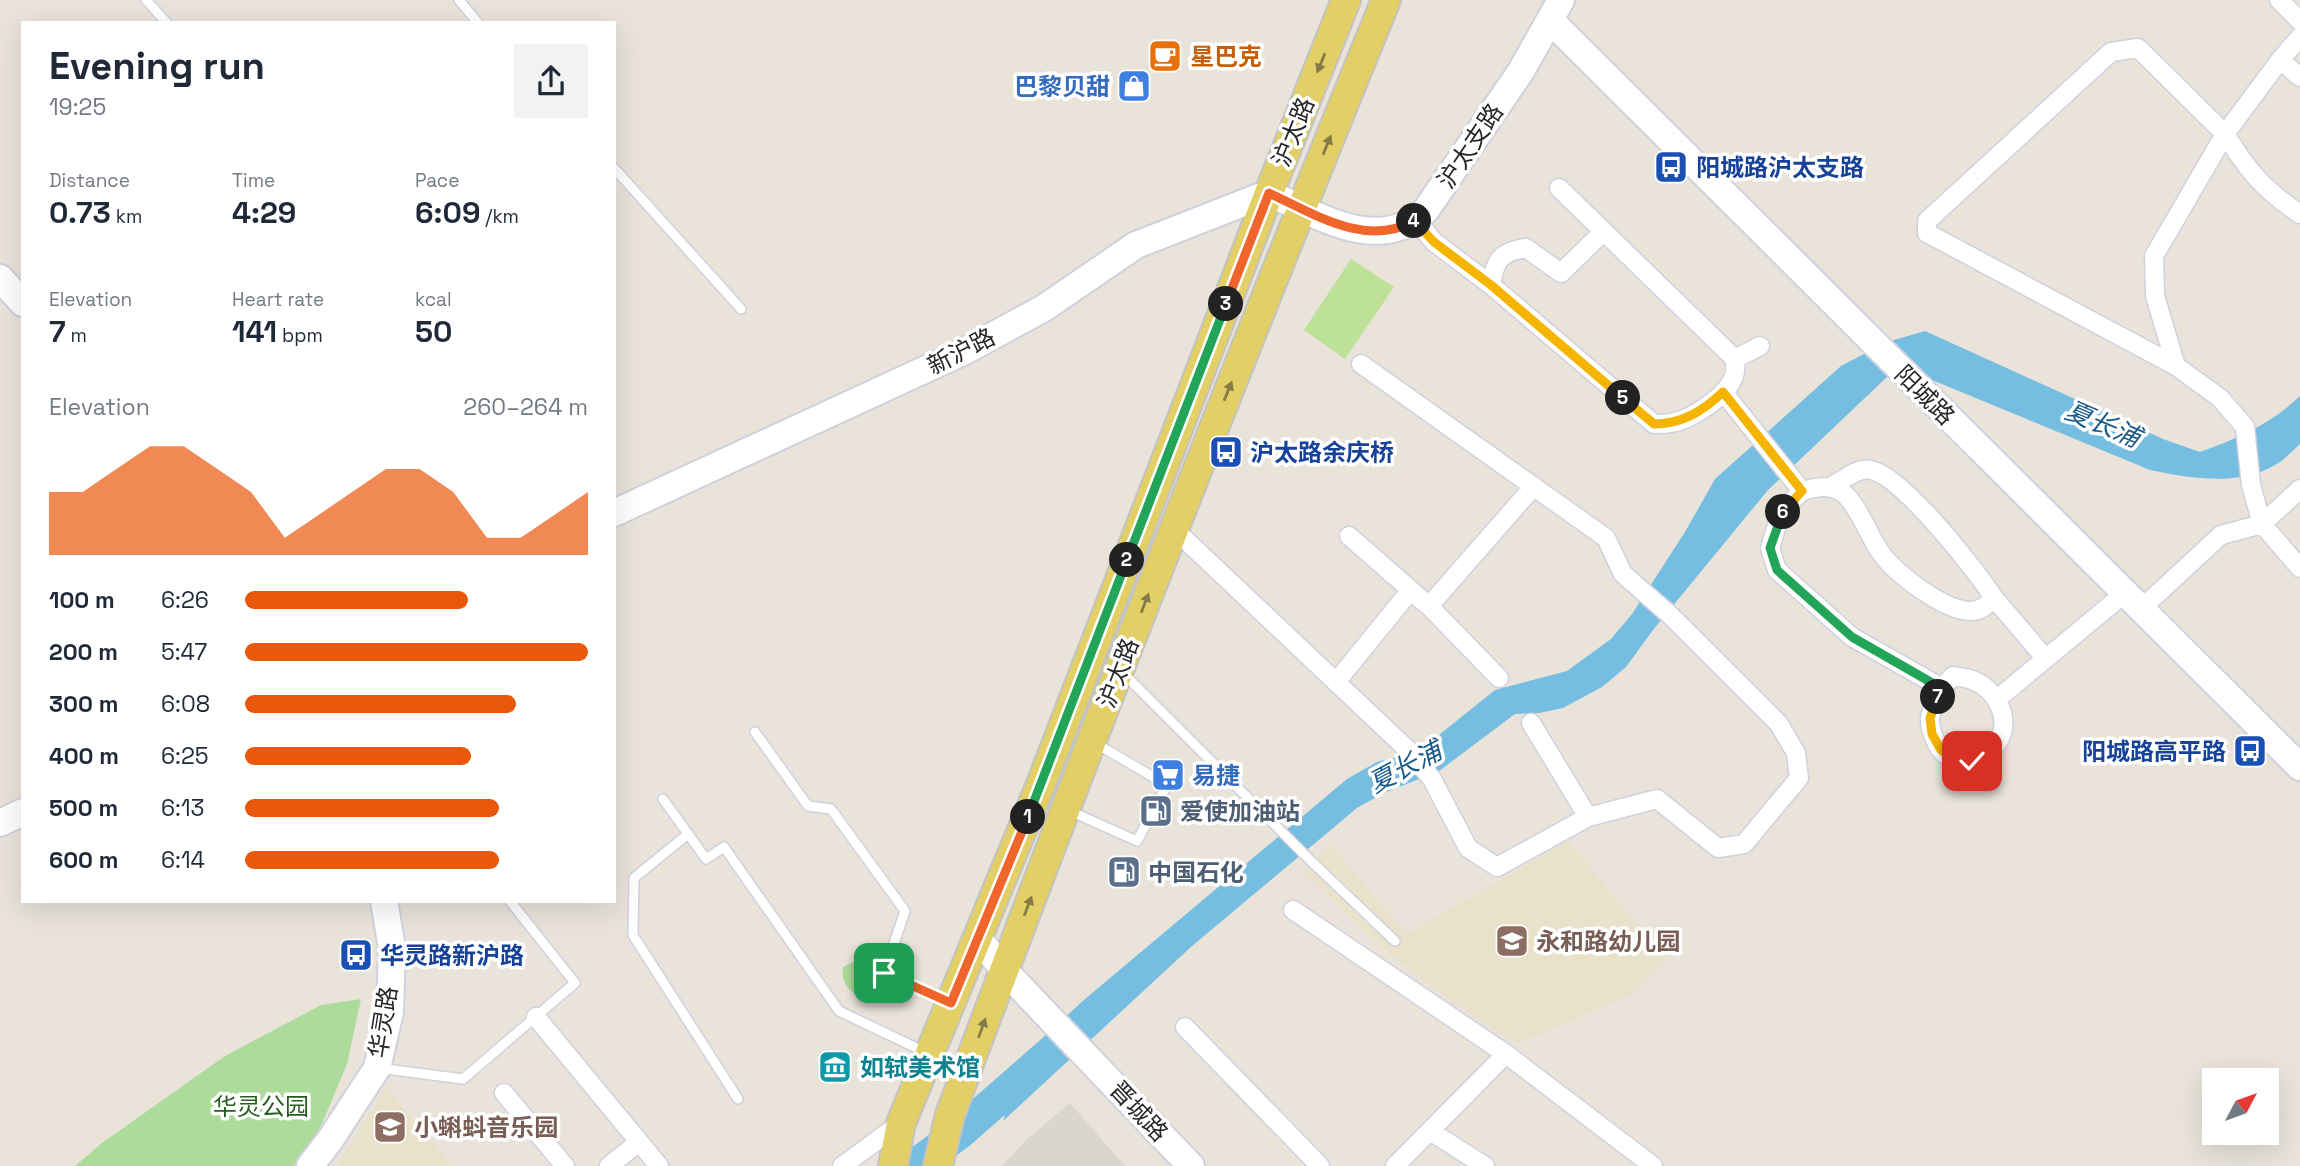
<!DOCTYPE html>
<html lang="en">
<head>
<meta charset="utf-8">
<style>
	:root { --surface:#fff; --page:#f2f2f3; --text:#1f2937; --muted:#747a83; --accent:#ea580c }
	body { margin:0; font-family:"Space Grotesk","Noto Sans SC",sans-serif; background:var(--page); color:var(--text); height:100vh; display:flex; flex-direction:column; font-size:26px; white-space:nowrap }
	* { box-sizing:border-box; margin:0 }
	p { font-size:23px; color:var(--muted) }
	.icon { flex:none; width:38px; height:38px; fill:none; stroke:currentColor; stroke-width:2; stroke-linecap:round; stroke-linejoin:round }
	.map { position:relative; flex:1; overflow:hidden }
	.sheet { position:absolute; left:21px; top:21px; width:595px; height:882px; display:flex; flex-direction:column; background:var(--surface); border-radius:0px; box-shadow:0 7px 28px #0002 }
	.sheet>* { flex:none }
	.needle { width:46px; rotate:49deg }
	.buttons { position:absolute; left:2202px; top:1068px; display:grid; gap:14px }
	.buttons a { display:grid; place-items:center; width:77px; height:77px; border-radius:0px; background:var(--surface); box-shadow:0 7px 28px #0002; font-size:35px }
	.pin { position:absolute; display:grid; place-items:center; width:60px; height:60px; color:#fff; margin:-30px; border-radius:14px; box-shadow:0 4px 10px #0006 }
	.km { position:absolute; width:35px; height:35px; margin:-18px; border-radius:50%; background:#222; color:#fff; font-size:19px; line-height:35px; text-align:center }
	.round { display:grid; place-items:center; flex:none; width:74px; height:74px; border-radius:0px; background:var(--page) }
	.summary { display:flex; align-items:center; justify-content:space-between; height:119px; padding:0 28px }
	h1 { font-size:38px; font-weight:800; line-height:52px }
	.metrics { display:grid; grid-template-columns:repeat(3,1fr); gap:10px; height:119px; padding:7px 28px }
	.metrics div { display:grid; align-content:center }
	.metrics b { font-size:30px; font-weight:800 }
	.metrics small { font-size:19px; font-weight:400 }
	.metrics p { font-size:19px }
	.chart { height:196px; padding:14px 28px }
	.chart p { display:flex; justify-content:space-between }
	.chart svg { width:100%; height:126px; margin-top:7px; fill:var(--accent); opacity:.7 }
	ul { padding:0 28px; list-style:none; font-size:23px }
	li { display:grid; grid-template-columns:112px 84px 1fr; align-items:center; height:52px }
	li i { height:18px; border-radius:9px; background:var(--accent) }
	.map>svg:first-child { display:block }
	.education { fill:#e9e1ca }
	.green { fill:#acdb9b }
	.pitch { fill:#bce197 }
	.plaza { fill:#d9d6d0 }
	.water { fill:#76bde2 }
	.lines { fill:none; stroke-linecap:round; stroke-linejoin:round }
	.river { stroke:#76bde2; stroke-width:33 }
	.lane-casing { stroke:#d0d1df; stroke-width:12 }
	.street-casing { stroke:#d0d1df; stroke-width:21 }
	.secondary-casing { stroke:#d0d1df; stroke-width:30 }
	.primary-casing { stroke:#c3c3c3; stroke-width:32 }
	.lane { stroke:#fff; stroke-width:9 }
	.street { stroke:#fff; stroke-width:18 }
	.secondary { stroke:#fff; stroke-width:26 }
	.primary { stroke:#e2cf65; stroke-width:28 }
	.oneway { fill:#847b46 }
	.split-1-casing { stroke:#fff; stroke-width:14 }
	.split-2-casing { stroke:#fff; stroke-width:14 }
	.split-3-casing { stroke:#fff; stroke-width:14 }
	.split-4-casing { stroke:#fff; stroke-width:14 }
	.split-5-casing { stroke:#fff; stroke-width:14 }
	.split-6-casing { stroke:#fff; stroke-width:14 }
	.split-7-casing { stroke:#fff; stroke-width:14 }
	.split-8-casing { stroke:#fff; stroke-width:14 }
	.split-1 { stroke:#f0652b; stroke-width:9 }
	.split-2 { stroke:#22a559; stroke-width:9 }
	.split-3 { stroke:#22a559; stroke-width:9 }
	.split-4 { stroke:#f0652b; stroke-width:9 }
	.split-5 { stroke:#f5b400; stroke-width:9 }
	.split-6 { stroke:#f5b400; stroke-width:9 }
	.split-7 { stroke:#22a559; stroke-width:9 }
	.split-8 { stroke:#f5b400; stroke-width:9 }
	.labels { text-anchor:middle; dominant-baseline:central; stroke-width:7; stroke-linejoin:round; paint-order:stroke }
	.food-label { font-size:24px; font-weight:bold; fill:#c56008; stroke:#fff; text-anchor:start }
	.shop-label { font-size:24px; font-weight:bold; fill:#366cbe; stroke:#fff; text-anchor:end }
	.street-label { font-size:24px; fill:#272727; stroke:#fff }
	.transit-label { font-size:24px; font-weight:bold; fill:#164399; stroke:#fff; text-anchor:start }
	.service-label { font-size:24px; font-weight:bold; fill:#4e5e75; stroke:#fff; text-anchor:start }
	.education-label { font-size:24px; font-weight:bold; fill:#785e54; stroke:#fff; text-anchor:start }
	.culture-label { font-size:24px; font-weight:bold; fill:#0d838f; stroke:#fff; text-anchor:start }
	.park-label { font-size:24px; fill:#275c1f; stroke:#fff }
	.water-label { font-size:26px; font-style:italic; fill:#195a8a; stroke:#fff }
</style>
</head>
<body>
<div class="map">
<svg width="2300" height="1166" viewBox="0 0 2300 1166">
	<rect width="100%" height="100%" fill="#e9e3da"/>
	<!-- education -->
	<path class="education" d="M 1569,841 L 1666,961 L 1634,993 L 1517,1044 L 1451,1001 L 1382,948 L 1303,871 L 1330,844 L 1406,934 Z
		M 386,1088 L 452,1166 L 337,1166 Z"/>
	<!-- green -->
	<path class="green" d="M 874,952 L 879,954 L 881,961 L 862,999 C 850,992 840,982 843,967 Z
		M 361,999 L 347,1064 L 321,1126 L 294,1166 L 75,1166 L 102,1143 L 225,1056 L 321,1005 Z"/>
	<!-- pitch -->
	<path class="pitch" d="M 1351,259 L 1394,287 L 1345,359 L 1304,330 Z"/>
	<!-- plaza -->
	<path class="plaza" d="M 1070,1103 L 1125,1166 L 1002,1166 L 1027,1139 Z"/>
	<!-- water -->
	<path class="water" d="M 1925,331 L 2163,439 L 2200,452 C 2238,438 2271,424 2300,396 L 2300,444 C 2292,451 2284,460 2275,465 C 2238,487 2190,478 2150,470 L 1915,373 L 1888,376 L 1768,490 L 1653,630 L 1626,667 L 1602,687 L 1563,708 L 1539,713 L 1515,714 L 1439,771 L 1384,793 L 1357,808 L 1192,946 L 1003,1121 L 1024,1055 L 1085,999 L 1347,779 L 1377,762 L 1419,751 L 1495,690 L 1567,671 L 1611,639 L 1632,614 L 1685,532 L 1715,479 L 1841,366 L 1887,342 Z"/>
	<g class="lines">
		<!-- river -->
		<path class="river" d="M 914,1166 L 958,1134 L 1047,1056"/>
		<defs>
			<path id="lane" d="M 146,0 L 167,23
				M 459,0 L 478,23
				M 614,168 L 741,309
				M 1123,673 L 1312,862 L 1395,941
				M 755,732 L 808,806 L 831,809 L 905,911 L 884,973 L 946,1001
				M 663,799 L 706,859 L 724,847 L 839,1011 L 925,1052
				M 1070,811 L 1137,841 L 1167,785 L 1095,743
				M 688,834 L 634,878 L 633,935 L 738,1099
				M 378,1068 L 463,1079 L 575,983 L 510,901"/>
			<path id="street" d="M 2279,0 L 2300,21
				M 2280,60 L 2300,77
				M 2300,214 C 2263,189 2249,172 2225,134 L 2154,256 L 2155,296 L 2176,366 L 2220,398 L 2245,427 L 2251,485 L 2262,524 L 2300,568
				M 1416,220 L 1434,242 L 1491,285 L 1654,424 C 1659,424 1666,424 1671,423 C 1691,420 1727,396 1734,376 C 1736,372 1735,364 1735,359 L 1559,188
				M 1491,285 C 1495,260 1500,252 1526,248 L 1561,273 L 1603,232
				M 1735,359 L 1760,346
				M 2176,366 L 1927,233 L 1927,221 L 2111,52 L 2138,48 L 2225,134 L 2280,60 L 2300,37
				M 1723,392 L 1802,491 L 1785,508 L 1777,525 L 1770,548 L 1777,570 L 1852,637 L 1942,688 C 1938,697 1931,709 1930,718 C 1929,727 1933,736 1937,744 C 1958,784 2024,747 1997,701 C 1986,683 1972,678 1953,676 L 1942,688
				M 1802,491 C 1817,487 1830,484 1843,493 C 1858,504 1869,537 1881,553 C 1896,574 1944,611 1971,611 C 1981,611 1987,605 1994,598 C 1976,570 1902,476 1871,470 C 1857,467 1844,480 1832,486
				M 1174,529 L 1408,750 L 1432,779 L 1468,848 L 1497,867 L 1588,817 L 1657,799 L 1718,848 L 1744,844 L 1799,778 L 1796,753 L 1779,724 L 1670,615 L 1623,574 L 1606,538 L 1361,364
				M 1349,536 L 1429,606 L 1499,678
				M 1994,598 L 2046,659
				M 2141,609 L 2221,535 L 2262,524 L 2300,489
				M 1336,682 L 1410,591 L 1429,606 L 1534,486
				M 1996,700 L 2125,593
				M 1531,723 L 1588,817
				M 1293,910 L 1506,1054
				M 536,1017 L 659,1166
				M 1185,1027 L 1320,1166
				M 504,1093 L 565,1166
				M 1430,1131 L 1485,1166
				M 609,1166 L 639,1142
				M 842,1166 L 901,1123
				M 1395,1166 L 1506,1054 L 1653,1166"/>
			<path id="secondary" d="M 1551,21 L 2300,767
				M 0,278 L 23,303
				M 614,513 L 963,352 L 1044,308 L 1136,245 L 1269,193 C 1317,215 1380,256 1426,210 L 1521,71 L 1561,0
				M 0,823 L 23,812
				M 978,938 L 1004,970 L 1191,1166
				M 310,1166 L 330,1140 L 377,1068 L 390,1012 L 392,948 L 384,901"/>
			<path id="primary" d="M 893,1166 L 901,1123 L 1041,784 L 1269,193 L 1346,0
				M 938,1166 L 950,1115 C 1089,741 1235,370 1386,0"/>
		</defs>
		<!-- lane casing -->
		<use href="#lane" class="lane-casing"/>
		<!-- street casing -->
		<use href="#street" class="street-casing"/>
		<!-- secondary casing -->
		<use href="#secondary" class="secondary-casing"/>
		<!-- primary casing -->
		<use href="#primary" class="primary-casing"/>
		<!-- lane -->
		<use href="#lane" class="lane"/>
		<!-- street -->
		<use href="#street" class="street"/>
		<!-- secondary -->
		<use href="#secondary" class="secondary"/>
		<!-- primary -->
		<use href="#primary" class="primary"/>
	</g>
	<!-- one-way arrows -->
	<defs><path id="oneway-solid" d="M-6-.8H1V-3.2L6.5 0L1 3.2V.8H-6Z" transform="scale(1.75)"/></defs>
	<g class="oneway">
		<use href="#oneway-solid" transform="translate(1321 63) rotate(112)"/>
		<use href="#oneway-solid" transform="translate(1327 145) rotate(-68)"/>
		<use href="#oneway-solid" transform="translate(1228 391) rotate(-68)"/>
		<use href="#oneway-solid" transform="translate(1145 603) rotate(-69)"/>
		<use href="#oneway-solid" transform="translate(1028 906) rotate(-69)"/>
		<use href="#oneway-solid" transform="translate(982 1028) rotate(-70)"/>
	</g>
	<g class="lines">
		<defs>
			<path id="split-1" d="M 884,973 L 951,1003 L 1028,817"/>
			<path id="split-2" d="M 1028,817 L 1127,560"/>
			<path id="split-3" d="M 1127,560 L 1226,304"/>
			<path id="split-4" d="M 1226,304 L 1269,193 C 1314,214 1366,248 1414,221"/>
			<path id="split-5" d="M 1414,221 L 1434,242 L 1491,285 L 1623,398"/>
			<path id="split-6" d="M 1623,398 L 1654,424 C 1682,424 1703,411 1723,392 L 1802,491 L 1783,512"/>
			<path id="split-7" d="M 1783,512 L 1770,548 L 1777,570 L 1852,637 L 1941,688 L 1938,697"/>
			<path id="split-8" d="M 1938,697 L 1930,718 L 1932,734 L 1941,750 L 1955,760 L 1972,761"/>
		</defs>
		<!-- split-1 casing -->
		<use href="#split-1" class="split-1-casing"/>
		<!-- split-2 casing -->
		<use href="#split-2" class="split-2-casing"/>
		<!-- split-3 casing -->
		<use href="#split-3" class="split-3-casing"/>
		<!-- split-4 casing -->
		<use href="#split-4" class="split-4-casing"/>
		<!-- split-5 casing -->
		<use href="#split-5" class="split-5-casing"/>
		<!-- split-6 casing -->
		<use href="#split-6" class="split-6-casing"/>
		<!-- split-7 casing -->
		<use href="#split-7" class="split-7-casing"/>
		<!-- split-8 casing -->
		<use href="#split-8" class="split-8-casing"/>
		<!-- split-1 -->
		<use href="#split-1" class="split-1"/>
		<!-- split-2 -->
		<use href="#split-2" class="split-2"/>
		<!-- split-3 -->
		<use href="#split-3" class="split-3"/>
		<!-- split-4 -->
		<use href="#split-4" class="split-4"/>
		<!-- split-5 -->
		<use href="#split-5" class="split-5"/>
		<!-- split-6 -->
		<use href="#split-6" class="split-6"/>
		<!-- split-7 -->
		<use href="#split-7" class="split-7"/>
		<!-- split-8 -->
		<use href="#split-8" class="split-8"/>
	</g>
	<!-- icons -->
	<defs>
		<symbol id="cafe-square" viewBox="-11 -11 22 22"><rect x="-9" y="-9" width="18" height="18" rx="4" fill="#e8710a" stroke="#fff"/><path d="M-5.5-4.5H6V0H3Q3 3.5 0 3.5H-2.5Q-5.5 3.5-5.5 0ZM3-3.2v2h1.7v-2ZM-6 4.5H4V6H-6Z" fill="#fff"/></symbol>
		<symbol id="shop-square" viewBox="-11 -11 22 22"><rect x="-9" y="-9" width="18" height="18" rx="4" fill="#3f7fe0" stroke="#fff"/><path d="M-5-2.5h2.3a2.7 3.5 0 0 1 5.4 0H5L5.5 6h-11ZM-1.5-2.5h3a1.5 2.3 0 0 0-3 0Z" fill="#fff"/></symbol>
		<symbol id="bus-square" viewBox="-11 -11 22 22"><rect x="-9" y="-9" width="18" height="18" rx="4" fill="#1a4fb4" stroke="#fff"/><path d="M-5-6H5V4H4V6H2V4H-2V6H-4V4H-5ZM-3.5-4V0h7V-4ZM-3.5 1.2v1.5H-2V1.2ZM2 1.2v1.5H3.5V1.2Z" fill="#fff"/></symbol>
		<symbol id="supermarket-square" viewBox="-11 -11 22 22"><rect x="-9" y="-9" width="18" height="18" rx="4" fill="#3f7fe0" stroke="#fff"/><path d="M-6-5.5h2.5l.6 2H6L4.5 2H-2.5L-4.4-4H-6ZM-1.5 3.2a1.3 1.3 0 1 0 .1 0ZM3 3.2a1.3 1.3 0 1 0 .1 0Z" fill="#fff"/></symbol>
		<symbol id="fuel-square" viewBox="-11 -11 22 22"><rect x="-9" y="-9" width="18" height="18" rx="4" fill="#5c6f8a" stroke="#fff"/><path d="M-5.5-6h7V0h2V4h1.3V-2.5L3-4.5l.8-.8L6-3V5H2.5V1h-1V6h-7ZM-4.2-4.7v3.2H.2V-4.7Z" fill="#fff"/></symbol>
		<symbol id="school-square" viewBox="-11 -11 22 22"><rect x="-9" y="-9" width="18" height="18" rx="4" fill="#8d6e63" stroke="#fff"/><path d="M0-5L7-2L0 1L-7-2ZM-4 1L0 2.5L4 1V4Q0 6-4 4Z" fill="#fff"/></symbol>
		<symbol id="museum-square" viewBox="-11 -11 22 22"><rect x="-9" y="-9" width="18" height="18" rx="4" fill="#0f9aa8" stroke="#fff"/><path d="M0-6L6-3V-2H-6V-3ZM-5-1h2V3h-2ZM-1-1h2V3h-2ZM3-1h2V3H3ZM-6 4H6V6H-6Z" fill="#fff"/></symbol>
	</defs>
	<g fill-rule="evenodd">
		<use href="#cafe-square" x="1146" y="37" width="38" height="38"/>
		<use href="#shop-square" x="1115" y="67" width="38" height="38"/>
		<use href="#bus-square" x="1652" y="148" width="38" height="38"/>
		<use href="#bus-square" x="1207" y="433" width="38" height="38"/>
		<use href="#bus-square" x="2231" y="732" width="38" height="38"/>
		<use href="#supermarket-square" x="1149" y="756" width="38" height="38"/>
		<use href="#fuel-square" x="1137" y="792" width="38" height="38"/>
		<use href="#fuel-square" x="1105" y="853" width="38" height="38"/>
		<use href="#school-square" x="1493" y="922" width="38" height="38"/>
		<use href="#bus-square" x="337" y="936" width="38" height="38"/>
		<use href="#museum-square" x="816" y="1048" width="38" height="38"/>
		<use href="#school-square" x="371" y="1108" width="38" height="38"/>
	</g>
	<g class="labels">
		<!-- food labels -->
		<g class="food-label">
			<text x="1190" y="56">星巴克</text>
		</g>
		<!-- shop labels -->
		<g class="shop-label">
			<text x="1110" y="86">巴黎贝甜</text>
			<text x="1192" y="775" text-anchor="start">易捷</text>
		</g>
		<!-- street labels -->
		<g class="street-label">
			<text transform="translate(1293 132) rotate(-68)">沪太路</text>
			<text transform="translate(1470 146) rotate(-56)">沪太支路</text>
			<text transform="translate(961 351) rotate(-27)">新沪路</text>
			<text transform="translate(1925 395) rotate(45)">阳城路</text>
			<text transform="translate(1118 673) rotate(-69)">沪太路</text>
			<text transform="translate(383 1022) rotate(-81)">华灵路</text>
			<text transform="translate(1139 1111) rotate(47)">晋城路</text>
		</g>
		<!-- transit labels -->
		<g class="transit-label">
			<text x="1696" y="167">阳城路沪太支路</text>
			<text x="1250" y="452">沪太路余庆桥</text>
			<text x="2226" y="751" text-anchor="end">阳城路高平路</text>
			<text x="380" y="955">华灵路新沪路</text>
		</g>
		<!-- service labels -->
		<g class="service-label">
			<text x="1180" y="811">爱使加油站</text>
			<text x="1148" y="872">中国石化</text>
		</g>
		<!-- education labels -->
		<g class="education-label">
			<text x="1536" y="941">永和路幼儿园</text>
			<text x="414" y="1127">小蝌蚪音乐园</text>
		</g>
		<!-- culture labels -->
		<g class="culture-label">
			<text x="860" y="1067">如轼美术馆</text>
		</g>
		<!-- park labels -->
		<g class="park-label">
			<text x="261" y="1106">华灵公园</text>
		</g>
		<!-- water labels -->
		<g class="water-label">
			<text transform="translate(2103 424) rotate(23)">夏长浦</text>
			<text transform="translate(1405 767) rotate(-28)">夏长浦</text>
		</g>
	</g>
</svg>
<div class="buttons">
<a><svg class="needle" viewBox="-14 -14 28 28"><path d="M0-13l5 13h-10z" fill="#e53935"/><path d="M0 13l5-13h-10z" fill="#747a83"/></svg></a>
</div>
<div class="pin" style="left:884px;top:973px;background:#1e9e55"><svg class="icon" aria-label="arrive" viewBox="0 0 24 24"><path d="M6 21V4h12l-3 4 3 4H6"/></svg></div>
<div class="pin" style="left:1972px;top:761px;background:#d93025"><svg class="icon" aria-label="check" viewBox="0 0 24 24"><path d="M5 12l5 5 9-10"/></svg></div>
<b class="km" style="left:1028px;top:817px">1</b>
<b class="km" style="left:1127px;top:560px">2</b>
<b class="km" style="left:1226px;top:304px">3</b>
<b class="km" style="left:1414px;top:221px">4</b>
<b class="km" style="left:1623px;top:398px">5</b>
<b class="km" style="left:1783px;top:512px">6</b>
<b class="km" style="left:1938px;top:697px">7</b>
<section class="sheet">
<div class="summary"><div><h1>Evening run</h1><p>19:25</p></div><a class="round"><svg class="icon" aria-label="share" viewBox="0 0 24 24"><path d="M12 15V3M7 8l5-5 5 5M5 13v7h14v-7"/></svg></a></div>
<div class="metrics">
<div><p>Distance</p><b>0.73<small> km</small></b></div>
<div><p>Time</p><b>4:29</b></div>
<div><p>Pace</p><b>6:09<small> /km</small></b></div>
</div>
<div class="metrics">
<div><p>Elevation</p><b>7<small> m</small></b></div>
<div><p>Heart rate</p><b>141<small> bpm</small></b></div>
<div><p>kcal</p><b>50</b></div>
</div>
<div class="chart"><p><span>Elevation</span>260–264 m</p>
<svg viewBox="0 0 160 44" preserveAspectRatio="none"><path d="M0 44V22L10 22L20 14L30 6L40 6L50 14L60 22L70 38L80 30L90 22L100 14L110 14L120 22L130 38L140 38L150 30L160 22V44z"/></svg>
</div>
<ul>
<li><b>100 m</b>6:26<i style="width:65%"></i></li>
<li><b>200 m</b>5:47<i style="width:100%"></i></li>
<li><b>300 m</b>6:08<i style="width:79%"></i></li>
<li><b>400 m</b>6:25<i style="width:66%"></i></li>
<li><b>500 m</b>6:13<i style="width:74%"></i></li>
<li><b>600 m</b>6:14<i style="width:74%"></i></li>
</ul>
</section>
</div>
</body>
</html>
